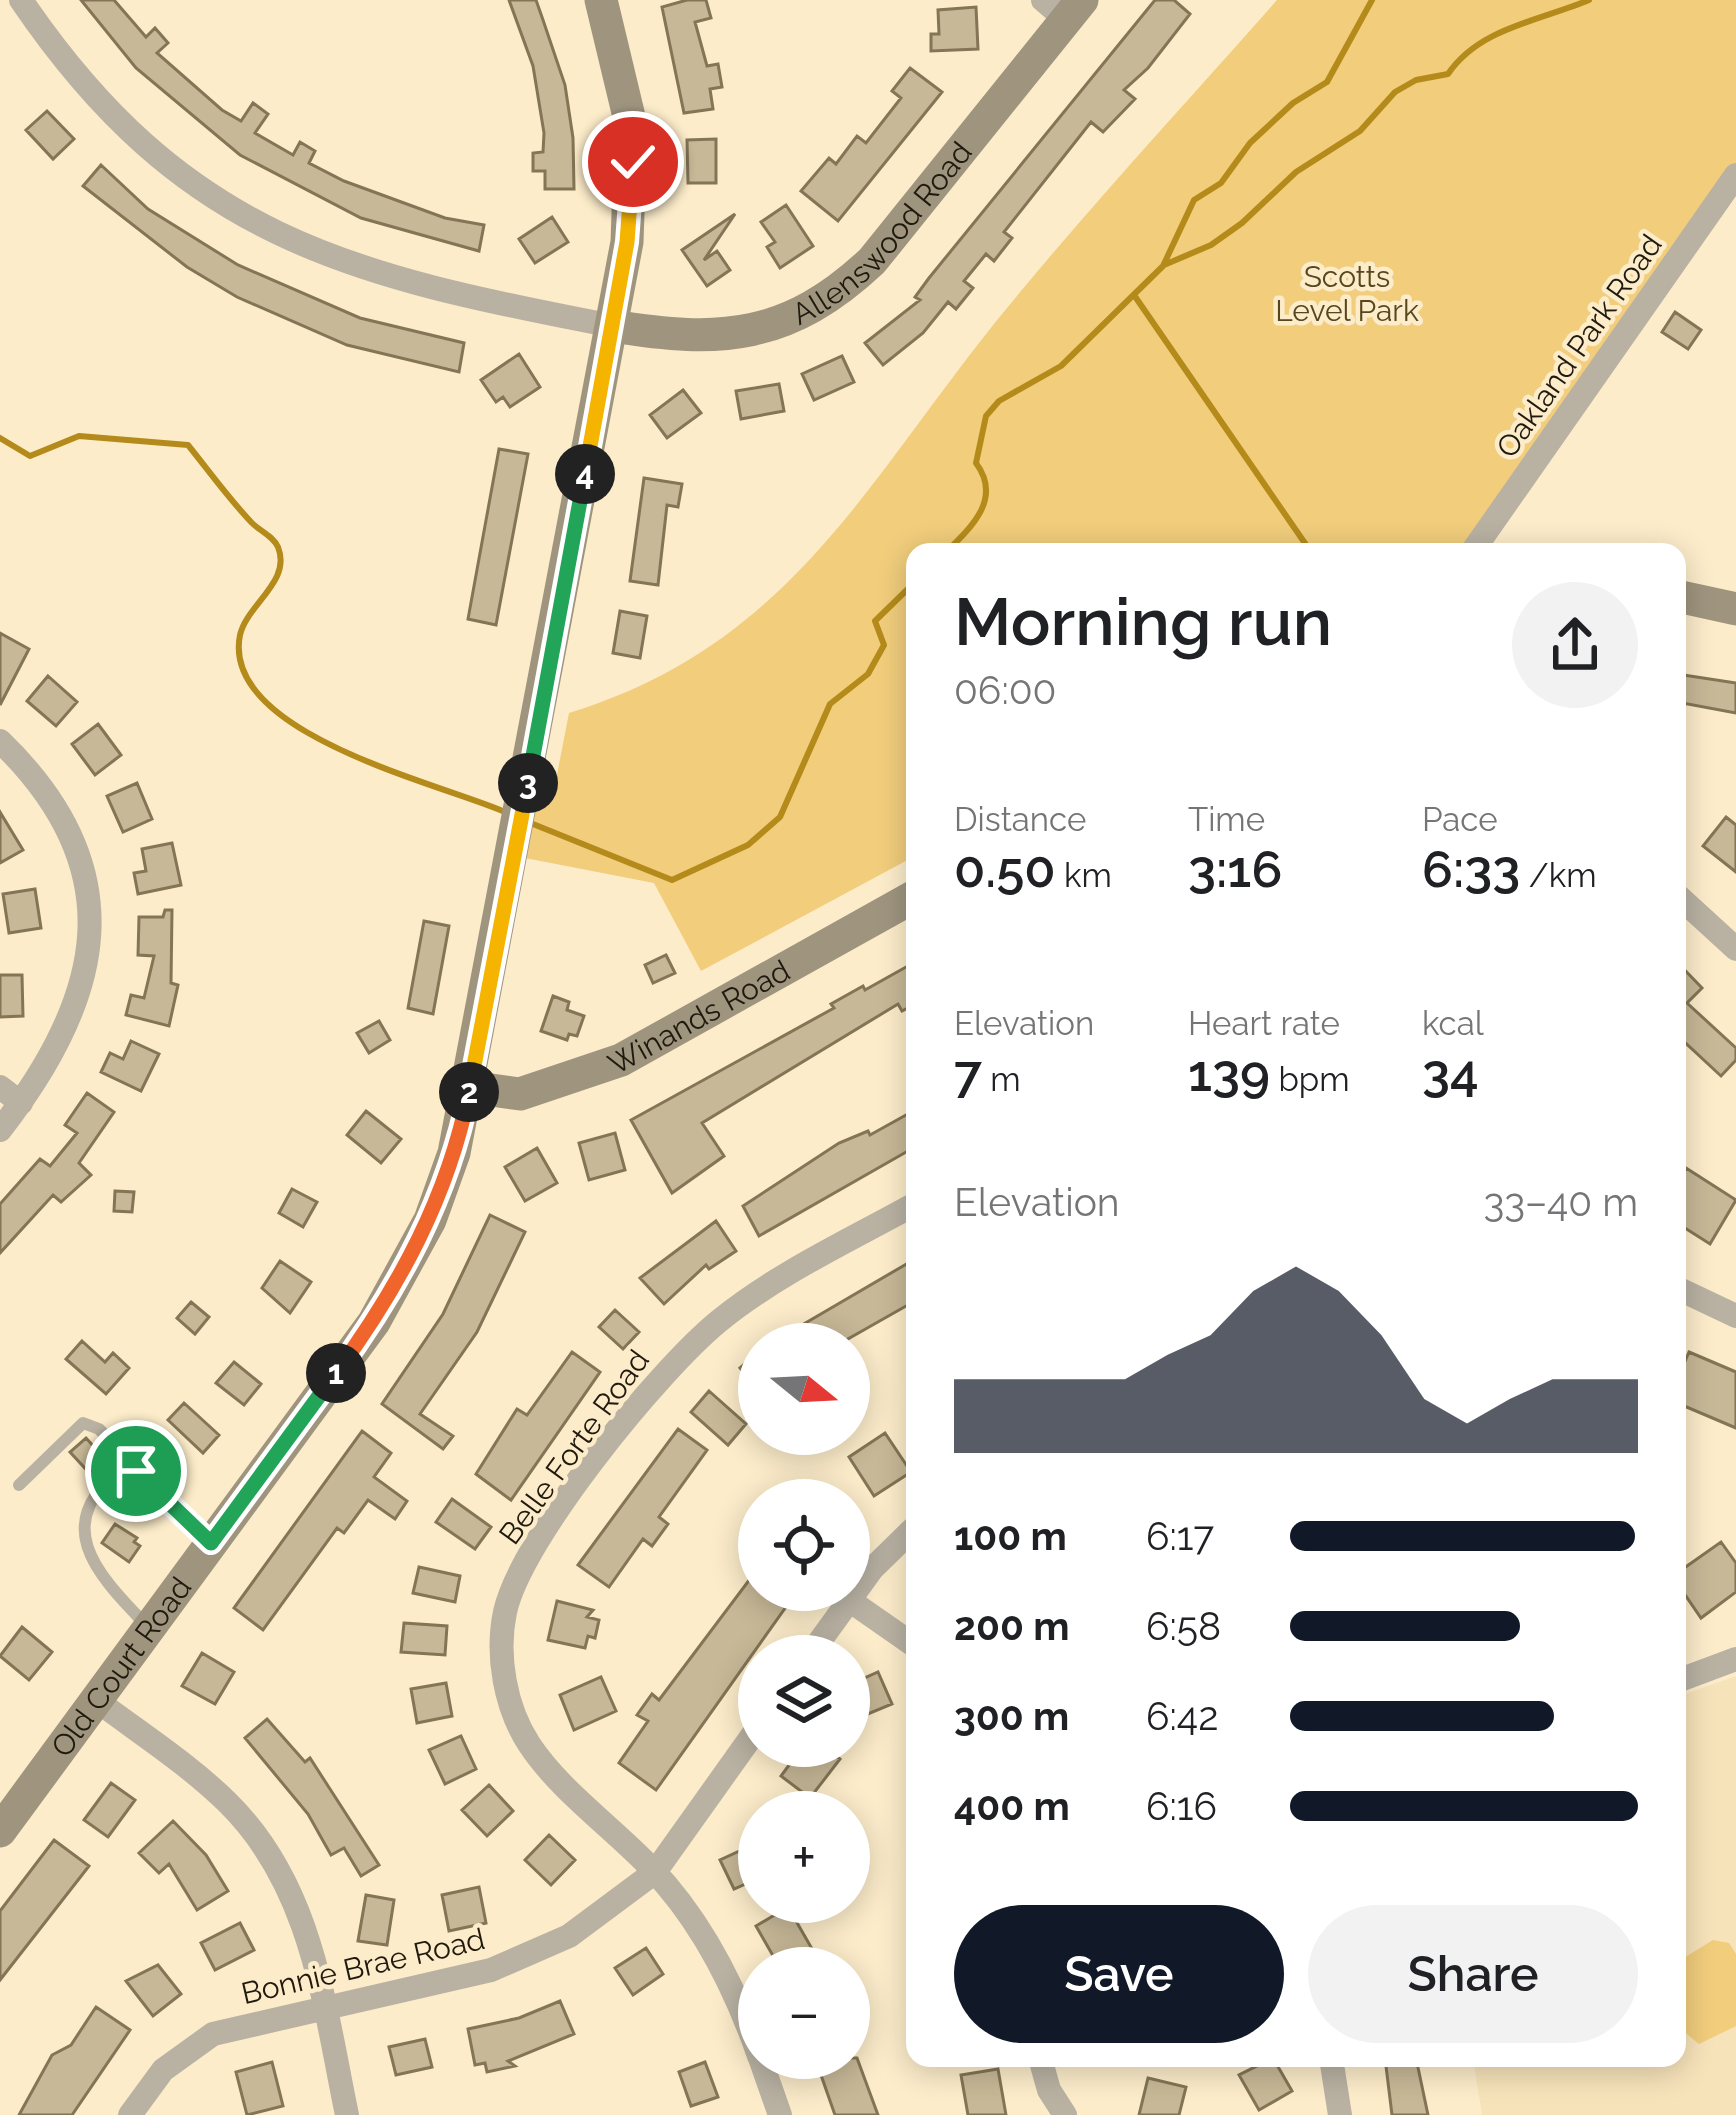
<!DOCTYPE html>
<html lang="en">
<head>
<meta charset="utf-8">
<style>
	:root { --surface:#fff; --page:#f2f2f2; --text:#202124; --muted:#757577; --accent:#111827 }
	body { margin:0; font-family:Raleway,sans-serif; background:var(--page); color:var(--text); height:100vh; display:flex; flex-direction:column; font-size:45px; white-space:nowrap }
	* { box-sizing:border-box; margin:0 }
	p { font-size:39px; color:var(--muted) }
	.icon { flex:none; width:66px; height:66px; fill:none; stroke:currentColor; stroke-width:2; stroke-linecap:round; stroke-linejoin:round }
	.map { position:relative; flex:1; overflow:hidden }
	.side { position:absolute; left:906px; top:543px; width:780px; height:1524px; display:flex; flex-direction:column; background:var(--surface); border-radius:24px; box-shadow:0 6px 30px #0003 }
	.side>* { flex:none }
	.needle { width:78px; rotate:108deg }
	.tools { position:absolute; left:738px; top:1323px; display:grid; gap:24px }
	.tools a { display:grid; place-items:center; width:132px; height:132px; border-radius:50%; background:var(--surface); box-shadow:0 6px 30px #0003; font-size:60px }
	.pin { position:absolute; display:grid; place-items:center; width:102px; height:102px; color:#fff; margin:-51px; border:6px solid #fff; border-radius:50%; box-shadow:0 3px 12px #0007 }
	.km { position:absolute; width:60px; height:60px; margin:-30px; border-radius:50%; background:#222; color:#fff; font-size:33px; line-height:60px; text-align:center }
	.round { display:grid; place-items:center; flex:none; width:126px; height:126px; border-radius:63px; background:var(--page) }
	.overview { display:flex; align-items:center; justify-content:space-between; height:204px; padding:0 48px }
	h1 { font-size:66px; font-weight:600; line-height:90px }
	.figures { display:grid; grid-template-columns:repeat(3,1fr); gap:18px; height:204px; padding:12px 48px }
	.figures div { display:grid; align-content:center }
	.figures b { font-size:51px; font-weight:600 }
	.figures small { font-size:33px; font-weight:400 }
	.figures p { font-size:33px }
	.chart { height:336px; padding:24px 48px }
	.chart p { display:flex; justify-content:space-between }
	.chart svg { width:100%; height:216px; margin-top:12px; fill:var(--accent); opacity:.7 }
	.button { display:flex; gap:24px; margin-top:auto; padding:24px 48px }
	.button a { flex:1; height:138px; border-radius:72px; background:var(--accent); color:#fff; font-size:48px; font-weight:600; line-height:138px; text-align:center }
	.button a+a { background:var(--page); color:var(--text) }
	ul { padding:0 48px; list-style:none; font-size:39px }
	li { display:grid; grid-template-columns:192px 144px 1fr; align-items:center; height:90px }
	li i { height:30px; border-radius:15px; background:var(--accent) }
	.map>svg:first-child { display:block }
	.built { fill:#f7e3ba }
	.green { fill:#f1cd7c }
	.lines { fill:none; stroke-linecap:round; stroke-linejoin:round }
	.stream { stroke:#b48b1b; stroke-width:6 }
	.building { fill:#c7b897; stroke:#837556; stroke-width:3 }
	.lane { stroke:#b9b2a3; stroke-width:12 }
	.street { stroke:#b9b2a3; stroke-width:24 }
	.secondary { stroke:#9f957f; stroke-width:33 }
	.split-1-casing { stroke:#fff; stroke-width:24 }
	.split-2-casing { stroke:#fff; stroke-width:24 }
	.split-3-casing { stroke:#fff; stroke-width:24 }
	.split-4-casing { stroke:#fff; stroke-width:24 }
	.split-5-casing { stroke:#fff; stroke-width:24 }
	.split-1 { stroke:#22a559; stroke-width:15 }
	.split-2 { stroke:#f0652b; stroke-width:15 }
	.split-3 { stroke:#f5b400; stroke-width:15 }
	.split-4 { stroke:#22a559; stroke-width:15 }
	.split-5 { stroke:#f5b400; stroke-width:15 }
	.labels { text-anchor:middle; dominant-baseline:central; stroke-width:9; stroke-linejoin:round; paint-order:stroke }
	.street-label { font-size:30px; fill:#201a0e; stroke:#fcecca }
	.park-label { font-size:30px; fill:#58461d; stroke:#fcecca }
</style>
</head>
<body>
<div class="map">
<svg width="1736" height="2115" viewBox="0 0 1736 2115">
	<rect width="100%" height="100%" fill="#fcecca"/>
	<!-- built -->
	<path class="built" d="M 1736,1676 L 1736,2115 L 1482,2115 L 1473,2058 L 1677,2058 L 1677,1697 Z"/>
	<!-- green -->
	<path class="green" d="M 1277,0 L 1736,0 L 1736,165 L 1459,552 L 915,552 L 915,856 L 701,971 L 654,883 L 525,858 L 539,787 L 554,790 L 569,713 C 794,644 868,477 1007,308 C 1093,203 1187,102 1277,0 Z
		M 1713,1940 L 1729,1943 L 1736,1954 L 1736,2026 L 1699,2044 L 1677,2026 L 1677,1962 Z"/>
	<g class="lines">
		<!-- stream -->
		<path class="stream" d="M 1164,265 L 1211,245 L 1242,223 L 1296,172 L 1360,131 L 1395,92 L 1416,80 L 1448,74 C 1479,28 1539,21 1589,0
			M 1134,295 L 1311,552
			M 0,438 L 30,456 L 79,436 L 188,445 C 209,471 229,499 252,523 C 260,531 273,536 278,547 C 292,582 247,604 240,635 C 220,734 442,784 505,812
			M 946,552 C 973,526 1002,498 976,463 L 986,416 L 999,401 L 1061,366 L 1163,266 L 1194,200 L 1221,183 L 1250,143 L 1293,103 L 1327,82 L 1372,0
			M 528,822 L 672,880 L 748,845 L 780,817 L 830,704 L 868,674 L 884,645 L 875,621 L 915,582"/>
	</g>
	<!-- building -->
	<path class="building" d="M 81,0 L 114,0 L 146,37 L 155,28 L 168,43 L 157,53 L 222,110 L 241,121 L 253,103 L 268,114 L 255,133 L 293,155 L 300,142 L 315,151 L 309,163 L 344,181 L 445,218 L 484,225 L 479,251 L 361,218 L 240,155 L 136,68 Z
		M 509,0 L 536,0 L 543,20 L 565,85 L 573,138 L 574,189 L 545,189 L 545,171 L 533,171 L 533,153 L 543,152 L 544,133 L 533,66 Z
		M 687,0 L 706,0 L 711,18 L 695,22 L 707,66 L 718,64 L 722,87 L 710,89 L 713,109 L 684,113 L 662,7 Z
		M 1155,0 L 1174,0 L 1190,14 L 1148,68 L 1124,90 L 1135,99 L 1103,132 L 1091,122 L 1004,232 L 1012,238 L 994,261 L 986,254 L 964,281 L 973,288 L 956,309 L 948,302 L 923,333 L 883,365 L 865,343 L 920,300 L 915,297 L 929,278 Z
		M 976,7 L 978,49 L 931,51 L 931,34 L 939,34 L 938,10 Z
		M 910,68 L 942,92 L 838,221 L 801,191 L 829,158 L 836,164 L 857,136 L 866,143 L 901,98 L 892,91 Z
		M 47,111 L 74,139 L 53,159 L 26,130 Z
		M 716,139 L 716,183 L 688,183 L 687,140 Z
		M 101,165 L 148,209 L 238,265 L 360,318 L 464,343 L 459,372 L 347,345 L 237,297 L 187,267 L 83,186 Z
		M 786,205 L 813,246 L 780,268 L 767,247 L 775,242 L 761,222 Z
		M 735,214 L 704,260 L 717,251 L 730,270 L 707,286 L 682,250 Z
		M 552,217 L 568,242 L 535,263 L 519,239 Z
		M 1675,312 L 1701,330 L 1688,349 L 1662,332 Z
		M 519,354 L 540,387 L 510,407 L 503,397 L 496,402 L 481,380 Z
		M 842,356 L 854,382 L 814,400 L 802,374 Z
		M 779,384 L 784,411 L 741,419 L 736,391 Z
		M 683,390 L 701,413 L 667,438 L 650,415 Z
		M 499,449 L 528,454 L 496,625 L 468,619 Z
		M 644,478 L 682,484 L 678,507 L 667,505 L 658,585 L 630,581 Z
		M 620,611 L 647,616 L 640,658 L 613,653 Z
		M 0,633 L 29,649 L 0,705 Z
		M 1677,674 L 1736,683 L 1736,713 L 1677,702 Z
		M 48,676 L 77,702 L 56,726 L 27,701 Z
		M 98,724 L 121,755 L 95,775 L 72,744 Z
		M 137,783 L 152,819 L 123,832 L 107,796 Z
		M 0,812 L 23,850 L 0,863 Z
		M 1726,817 L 1736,825 L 1736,872 L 1703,846 Z
		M 172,843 L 181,885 L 138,894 L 134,873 L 146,871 L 142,849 Z
		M 35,889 L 41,928 L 9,933 L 3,894 Z
		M 165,910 L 172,910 L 171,983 L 178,985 L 169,1026 L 126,1015 L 131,995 L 144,998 L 154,956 L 138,955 L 139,917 L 163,917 Z
		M 424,921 L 449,926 L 433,1014 L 408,1008 Z
		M 666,955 L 675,973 L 653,983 L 645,965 Z
		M 915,962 L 915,1004 L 902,1011 L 898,1004 L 702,1123 L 724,1156 L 672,1193 L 631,1120 L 834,1008 L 831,1004 L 863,986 L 865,990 Z
		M 1677,962 L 1702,988 L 1687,1003 L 1736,1048 L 1736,1060 L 1721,1076 L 1677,1035 Z
		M 0,975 L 22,975 L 23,1016 L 0,1017 Z
		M 553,996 L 569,1002 L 567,1010 L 584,1016 L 577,1036 L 569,1034 L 567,1040 L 541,1031 Z
		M 379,1021 L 390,1040 L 369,1053 L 357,1033 Z
		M 131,1041 L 159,1054 L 141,1091 L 101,1072 L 110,1053 L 123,1059 Z
		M 87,1093 L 114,1112 L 79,1163 L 91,1175 L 61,1202 L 53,1195 L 0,1253 L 0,1204 L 40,1159 L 50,1166 L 77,1133 L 65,1125 Z
		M 915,1110 L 915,1147 L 759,1236 L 743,1206 L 839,1143 L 868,1131 L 870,1135 Z
		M 366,1111 L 401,1139 L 381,1163 L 347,1135 Z
		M 615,1133 L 625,1170 L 589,1180 L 579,1143 Z
		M 537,1148 L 557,1183 L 525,1201 L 505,1167 Z
		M 1686,1168 L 1736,1200 L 1710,1244 L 1677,1223 L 1677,1181 Z
		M 292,1189 L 317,1202 L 303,1227 L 279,1213 Z
		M 115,1191 L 134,1192 L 132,1212 L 114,1211 Z
		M 490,1215 L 525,1232 L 477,1332 L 420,1414 L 453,1436 L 443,1449 L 382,1404 L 443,1314 Z
		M 716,1221 L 736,1251 L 709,1269 L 706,1265 L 664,1304 L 640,1278 Z
		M 915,1259 L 915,1301 L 839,1344 L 812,1344 L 802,1325 Z
		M 280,1261 L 311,1282 L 290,1313 L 262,1288 Z
		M 191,1302 L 209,1317 L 195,1334 L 177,1318 Z
		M 615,1310 L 639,1332 L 623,1349 L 599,1327 Z
		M 82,1341 L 105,1362 L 113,1353 L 129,1368 L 106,1394 L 66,1359 Z
		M 759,1351 L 759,1391 L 740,1368 Z
		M 572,1352 L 600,1372 L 511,1500 L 476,1474 L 517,1409 L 527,1415 Z
		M 1689,1352 L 1736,1372 L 1736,1428 L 1677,1403 L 1677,1380 Z
		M 234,1362 L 261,1384 L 244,1405 L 216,1383 Z
		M 709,1391 L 746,1424 L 728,1445 L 691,1412 Z
		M 184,1403 L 219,1435 L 203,1453 L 168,1420 Z
		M 678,1429 L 707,1450 L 659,1517 L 668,1524 L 652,1546 L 643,1539 L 609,1587 L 578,1565 Z
		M 362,1431 L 391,1453 L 374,1477 L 407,1501 L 395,1519 L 368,1500 L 344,1533 L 337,1528 L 263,1630 L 234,1608 Z
		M 885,1433 L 911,1472 L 874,1496 L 849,1457 Z
		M 86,1438 L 109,1463 L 93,1477 L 70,1452 Z
		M 452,1499 L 491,1527 L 475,1549 L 436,1522 Z
		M 115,1524 L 137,1538 L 134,1542 L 140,1546 L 129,1562 L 102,1543 Z
		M 1721,1542 L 1736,1563 L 1736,1592 L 1701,1618 L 1677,1583 L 1677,1573 Z
		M 419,1567 L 460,1576 L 455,1602 L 413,1593 Z
		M 759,1567 L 759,1590 L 798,1590 L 656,1790 L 619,1763 L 648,1721 L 637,1715 L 652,1694 L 659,1700 Z
		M 557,1601 L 593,1610 L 587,1617 L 599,1620 L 595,1638 L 588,1636 L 585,1648 L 548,1640 Z
		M 404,1623 L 447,1626 L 445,1655 L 401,1652 Z
		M 22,1627 L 52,1652 L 29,1680 L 0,1656 Z
		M 202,1653 L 234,1672 L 215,1704 L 182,1686 Z
		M 878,1672 L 892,1704 L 856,1719 L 849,1685 Z
		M 601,1677 L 616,1711 L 574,1730 L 560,1695 Z
		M 446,1683 L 452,1716 L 417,1723 L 411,1689 Z
		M 267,1719 L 305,1762 L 310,1758 L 379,1865 L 361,1876 L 344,1848 L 331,1855 L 308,1814 L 245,1738 Z
		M 461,1736 L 476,1769 L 445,1784 L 429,1750 Z
		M 803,1746 L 823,1746 L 840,1759 L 810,1798 L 781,1776 Z
		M 111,1783 L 135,1800 L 108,1837 L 84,1820 Z
		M 489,1785 L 513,1811 L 487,1836 L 462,1810 Z
		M 173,1821 L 206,1855 L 228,1891 L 197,1910 L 169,1864 L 159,1873 L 139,1853 Z
		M 549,1835 L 575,1860 L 551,1885 L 525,1860 Z
		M 54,1840 L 89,1866 L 0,1980 L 0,1911 Z
		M 759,1842 L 759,1878 L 734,1889 L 720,1860 Z
		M 479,1887 L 486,1923 L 449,1931 L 442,1895 Z
		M 366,1895 L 394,1900 L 387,1945 L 358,1941 Z
		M 788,1907 L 823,1968 L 780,1968 L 756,1926 Z
		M 240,1923 L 254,1950 L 215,1970 L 201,1943 Z
		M 646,1948 L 663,1974 L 633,1995 L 615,1968 Z
		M 158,1965 L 181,1994 L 153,2016 L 126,1981 Z
		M 560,2001 L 574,2034 L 508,2061 L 515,2066 L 487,2072 L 485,2063 L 475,2065 L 468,2029 L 519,2018 Z
		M 96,2007 L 130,2030 L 72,2115 L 19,2115 L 52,2055 L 71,2045 Z
		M 425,2039 L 432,2067 L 396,2075 L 389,2047 Z
		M 815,2058 L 857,2058 L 878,2115 L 835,2115 Z
		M 1273,2058 L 1292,2091 L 1259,2110 L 1239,2075 Z
		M 1385,2058 L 1416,2058 L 1428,2115 L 1392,2115 Z
		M 272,2062 L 283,2106 L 247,2115 L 236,2072 Z
		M 705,2062 L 718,2097 L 691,2106 L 679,2072 Z
		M 998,2069 L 1006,2115 L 968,2115 L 961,2075 Z
		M 1148,2078 L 1186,2087 L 1179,2115 L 1139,2115 Z"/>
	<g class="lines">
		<!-- lane -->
		<path class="lane" d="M 128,1463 C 46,1523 96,1573 148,1627
			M 19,1485 L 83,1423 L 99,1429 L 210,1542"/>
		<!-- street -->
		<path class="street" d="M 21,0 C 182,237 347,275 613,326
			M 1043,0 L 1065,19
			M 1472,552 L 1736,175
			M 0,741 C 134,870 104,997 0,1130
			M 1677,895 L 1736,949
			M 0,1087 L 21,1103
			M 1677,1288 L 1736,1316
			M 849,1600 L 915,1646
			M 809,1656 L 872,1569 L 915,1527
			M 1677,1681 L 1736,1659
			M 96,1700 C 140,1733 187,1763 227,1802 C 312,1885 324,2004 347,2115
			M 759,2056 C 735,1987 702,1921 651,1868 C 612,1827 560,1791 529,1744 C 505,1707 496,1655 505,1612 C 521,1538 659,1370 719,1321 C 778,1273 850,1240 915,1204
			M 760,2058 L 780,2115
			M 1040,2058 L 1049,2090 L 1065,2115
			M 1331,2058 L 1340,2115
			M 130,2115 L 163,2070 L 213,2034 L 491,1970 L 569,1936 L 655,1872 L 759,1726"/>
		<!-- secondary -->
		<g class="secondary">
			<path id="s1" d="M 613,326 C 721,344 789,339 872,261 L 1082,0"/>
			<path d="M 1677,596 L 1736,609"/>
			<path id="s2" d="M 470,1087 L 520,1094 L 621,1060 L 915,896"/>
			<path id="s3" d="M 0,1831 L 374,1322 L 430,1220 L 454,1153 L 627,242 L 631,125 L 601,0"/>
		</g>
	</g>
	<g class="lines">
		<defs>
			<path id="split-1" d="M 136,1471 L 211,1543 L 336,1373"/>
			<path id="split-2" d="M 336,1373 C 399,1287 448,1197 469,1092"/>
			<path id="split-3" d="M 469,1092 L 528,783"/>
			<path id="split-4" d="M 528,783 L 585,474"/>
			<path id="split-5" d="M 585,474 L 627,242 L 633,162"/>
		</defs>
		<!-- split-1 casing -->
		<use href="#split-1" class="split-1-casing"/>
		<!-- split-2 casing -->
		<use href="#split-2" class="split-2-casing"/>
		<!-- split-3 casing -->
		<use href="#split-3" class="split-3-casing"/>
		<!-- split-4 casing -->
		<use href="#split-4" class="split-4-casing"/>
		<!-- split-5 casing -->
		<use href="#split-5" class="split-5-casing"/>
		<!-- split-1 -->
		<use href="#split-1" class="split-1"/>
		<!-- split-2 -->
		<use href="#split-2" class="split-2"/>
		<!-- split-3 -->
		<use href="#split-3" class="split-3"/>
		<!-- split-4 -->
		<use href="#split-4" class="split-4"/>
		<!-- split-5 -->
		<use href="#split-5" class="split-5"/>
	</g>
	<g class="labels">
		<!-- street labels -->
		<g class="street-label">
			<text stroke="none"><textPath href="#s1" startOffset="306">Allenswood Road</textPath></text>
			<text transform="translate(1579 346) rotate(-55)">Oakland Park Road</text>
			<text stroke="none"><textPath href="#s2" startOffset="246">Winands Road</textPath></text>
			<text transform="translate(574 1447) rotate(-54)">Belle Forte Road</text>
			<text stroke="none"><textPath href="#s3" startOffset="204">Old Court Road</textPath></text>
			<text transform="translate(363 1966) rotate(-13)">Bonnie Brae Road</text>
		</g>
		<!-- park labels -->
		<g class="park-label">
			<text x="1347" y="276">Scotts<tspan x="1347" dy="34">Level Park</tspan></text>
		</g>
	</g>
</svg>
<div class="tools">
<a><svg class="needle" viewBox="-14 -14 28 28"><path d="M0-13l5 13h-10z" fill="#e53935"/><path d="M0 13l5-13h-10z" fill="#757577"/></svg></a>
<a><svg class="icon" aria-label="locate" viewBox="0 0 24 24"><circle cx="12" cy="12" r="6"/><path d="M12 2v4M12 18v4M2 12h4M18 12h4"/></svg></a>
<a><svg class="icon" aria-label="layers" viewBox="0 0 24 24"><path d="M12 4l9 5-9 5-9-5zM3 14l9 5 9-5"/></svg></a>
<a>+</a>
<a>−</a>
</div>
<div class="pin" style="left:136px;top:1471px;background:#1e9e55"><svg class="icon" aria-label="arrive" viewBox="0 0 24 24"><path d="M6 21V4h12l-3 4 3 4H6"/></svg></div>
<div class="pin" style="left:633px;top:162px;background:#d93025"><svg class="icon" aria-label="check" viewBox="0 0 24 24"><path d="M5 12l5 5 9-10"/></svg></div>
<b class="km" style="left:336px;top:1373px">1</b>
<b class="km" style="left:469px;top:1092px">2</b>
<b class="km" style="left:528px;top:783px">3</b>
<b class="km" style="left:585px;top:474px">4</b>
<section class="side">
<div class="overview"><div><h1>Morning run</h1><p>06:00</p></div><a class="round"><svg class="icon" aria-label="share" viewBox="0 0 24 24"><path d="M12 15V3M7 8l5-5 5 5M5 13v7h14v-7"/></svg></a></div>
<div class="figures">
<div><p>Distance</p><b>0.50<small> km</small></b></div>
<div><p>Time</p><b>3:16</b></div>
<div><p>Pace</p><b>6:33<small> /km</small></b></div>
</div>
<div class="figures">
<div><p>Elevation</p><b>7<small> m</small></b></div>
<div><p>Heart rate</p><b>139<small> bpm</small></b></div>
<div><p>kcal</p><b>34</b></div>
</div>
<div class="chart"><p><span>Elevation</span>33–40 m</p>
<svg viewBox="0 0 160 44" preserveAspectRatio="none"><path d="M0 44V29L10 29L20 29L30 29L40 29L50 24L60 20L70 11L80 6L90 11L100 20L110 33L120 38L130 33L140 29L150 29L160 29V44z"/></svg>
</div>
<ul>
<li><b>100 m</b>6:17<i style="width:99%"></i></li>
<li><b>200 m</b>6:58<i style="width:66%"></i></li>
<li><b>300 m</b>6:42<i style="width:76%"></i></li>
<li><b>400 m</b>6:16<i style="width:100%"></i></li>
</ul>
<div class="button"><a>Save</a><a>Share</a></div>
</section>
</div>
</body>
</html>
